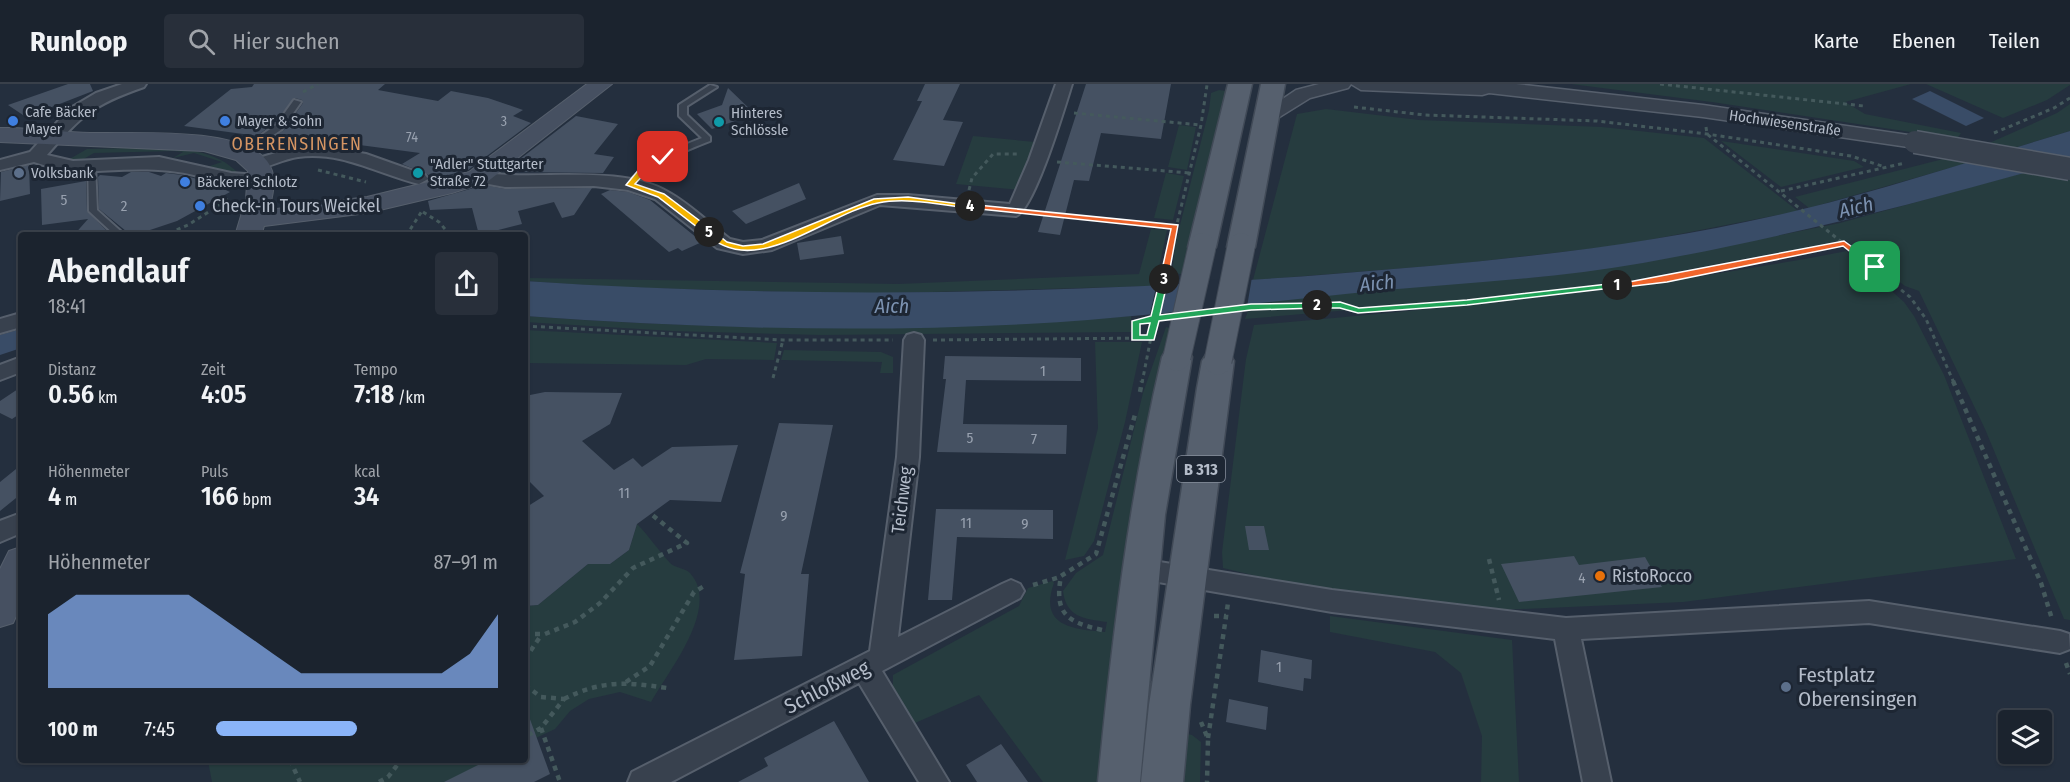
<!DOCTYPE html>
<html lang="de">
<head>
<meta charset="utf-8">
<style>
	:root { --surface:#1b232e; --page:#282f3a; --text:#f1f3f6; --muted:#a0a4aa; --line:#39404a; --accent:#8ab4f8 }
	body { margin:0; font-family:"Fira Sans Condensed",sans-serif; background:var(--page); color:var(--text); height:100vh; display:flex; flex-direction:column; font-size:22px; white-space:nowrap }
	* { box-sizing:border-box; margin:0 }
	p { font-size:20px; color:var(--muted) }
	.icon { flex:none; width:33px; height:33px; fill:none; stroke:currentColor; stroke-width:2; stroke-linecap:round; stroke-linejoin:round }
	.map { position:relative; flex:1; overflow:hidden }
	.panel { position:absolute; left:18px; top:148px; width:510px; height:531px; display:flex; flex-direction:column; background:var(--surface); border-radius:6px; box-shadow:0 2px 4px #0004,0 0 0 2px var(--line) }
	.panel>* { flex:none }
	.controls { position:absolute; left:1998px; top:626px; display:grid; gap:12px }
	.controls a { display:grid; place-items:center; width:54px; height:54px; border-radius:6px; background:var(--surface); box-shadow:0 2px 4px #0004,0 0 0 2px var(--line); font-size:30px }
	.pin { position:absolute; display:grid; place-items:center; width:51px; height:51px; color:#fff; margin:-26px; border-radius:12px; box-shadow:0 3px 9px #0006 }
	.km { position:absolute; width:30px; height:30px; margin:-15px; border-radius:50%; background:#222; color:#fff; font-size:16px; line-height:30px; text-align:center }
	.round { display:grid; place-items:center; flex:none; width:63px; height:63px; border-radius:6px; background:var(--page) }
	.headline { display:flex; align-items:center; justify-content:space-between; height:102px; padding:0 30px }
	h1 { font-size:33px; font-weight:600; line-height:45px }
	.metrics { display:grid; grid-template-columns:repeat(3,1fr); gap:9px; height:102px; padding:6px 30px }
	.metrics div { display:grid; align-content:center }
	.metrics b { font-size:26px; font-weight:600 }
	.metrics small { font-size:16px; font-weight:400 }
	.metrics p { font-size:16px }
	.chart { height:168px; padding:12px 30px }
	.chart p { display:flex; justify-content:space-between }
	.chart svg { width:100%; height:108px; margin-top:6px; fill:var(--accent); opacity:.7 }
	ul { padding:0 30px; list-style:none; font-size:20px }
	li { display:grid; grid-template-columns:96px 72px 1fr; align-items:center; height:45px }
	li i { height:15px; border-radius:8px; background:var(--accent) }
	header { display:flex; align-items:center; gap:36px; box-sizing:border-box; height:84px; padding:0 30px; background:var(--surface); border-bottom:2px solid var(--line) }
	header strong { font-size:28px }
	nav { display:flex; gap:33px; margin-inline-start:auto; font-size:21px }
	.search { width:420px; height:54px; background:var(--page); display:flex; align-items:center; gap:15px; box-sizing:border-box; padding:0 21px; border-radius:6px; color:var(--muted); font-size:22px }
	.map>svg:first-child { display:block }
	.green { fill:#263c3f }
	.water { fill:#394c67 }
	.pier { fill:#242f3e }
	.building { fill:#455162 }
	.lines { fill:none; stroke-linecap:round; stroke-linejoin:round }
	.service-casing { stroke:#565f6c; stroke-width:4 }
	.minor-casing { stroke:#565f6c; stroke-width:4 }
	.tertiary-casing { stroke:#565f6c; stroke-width:3 }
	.secondary-casing { stroke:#565f6c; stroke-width:2 }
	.primary-casing { stroke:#414a57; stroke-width:3 }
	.path-far1 { stroke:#44595c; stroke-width:3; stroke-dasharray:4 4; stroke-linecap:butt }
	.path { stroke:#44595c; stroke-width:4.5; stroke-dasharray:5 5; stroke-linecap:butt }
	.service { fill:#38414e; fill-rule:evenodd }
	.minor { fill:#38414e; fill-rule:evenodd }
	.tertiary { fill:#38414e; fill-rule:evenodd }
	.secondary { fill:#465061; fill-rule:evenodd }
	.primary { fill:#56606e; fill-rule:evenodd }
	.tertiary-bridge-casing { stroke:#565f6c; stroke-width:25; stroke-linecap:butt }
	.primary-bridge-casing { stroke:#414a57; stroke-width:29; stroke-linecap:butt }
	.path-bridge { stroke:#44595c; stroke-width:3; stroke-dasharray:4 4; stroke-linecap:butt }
	.tertiary-bridge { stroke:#38414e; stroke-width:22 }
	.primary-bridge { stroke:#56606e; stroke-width:27 }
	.split-1 { fill:#f0652b; stroke:#fff; stroke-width:1.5 }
	.split-2 { fill:#22a559; stroke:#fff; stroke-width:1.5 }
	.split-3 { fill:#22a559; stroke:#fff; stroke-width:1.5; fill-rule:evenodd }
	.split-4 { fill:#f0652b; stroke:#fff; stroke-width:1.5 }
	.split-5 { fill:#f5b400; stroke:#fff; stroke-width:1.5 }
	.split-6 { fill:#f5b400; stroke:#fff; stroke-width:1.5 }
	.shop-dot { fill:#3f7fe0; stroke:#1d2633; stroke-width:2 }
	.culture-dot { fill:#0f9aa8; stroke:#1d2633; stroke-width:2 }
	.service-dot { fill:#5c6f8a; stroke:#1d2633; stroke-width:2 }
	.food-dot { fill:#e8710a; stroke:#1d2633; stroke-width:2 }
	.labels { text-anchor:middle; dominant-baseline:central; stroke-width:6; stroke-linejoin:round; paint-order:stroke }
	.far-number-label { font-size:14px; fill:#98a1af }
	.far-poi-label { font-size:15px; fill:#b4bcc9; stroke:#1d2633; text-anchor:start }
	.far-street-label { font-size:15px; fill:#b4bcc9; stroke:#1d2633 }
	.number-label { font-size:15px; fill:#98a1af }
	.shield { fill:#1d2633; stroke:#878f9c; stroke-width:1.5 }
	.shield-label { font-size:16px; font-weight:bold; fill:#b4bcc9 }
	.far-quarter-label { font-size:18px; letter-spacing:1.5px; fill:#d59563; stroke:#1d2633 }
	.poi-label { font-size:18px; fill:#b4bcc9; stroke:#1d2633; text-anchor:start }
	.street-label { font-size:18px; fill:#b4bcc9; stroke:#1d2633 }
	.water-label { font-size:20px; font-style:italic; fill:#7c92b1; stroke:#1d2633 }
	.near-poi-label { font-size:21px; fill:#b4bcc9; stroke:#1d2633; text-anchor:start }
	.near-street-label { font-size:21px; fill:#b4bcc9; stroke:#1d2633 }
</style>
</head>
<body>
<header>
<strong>Runloop</strong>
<div class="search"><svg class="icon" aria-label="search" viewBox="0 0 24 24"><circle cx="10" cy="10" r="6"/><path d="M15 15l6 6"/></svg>Hier suchen</div>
<nav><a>Karte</a><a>Ebenen</a><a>Teilen</a></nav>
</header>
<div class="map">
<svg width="2070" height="698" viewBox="0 0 2070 698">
	<rect width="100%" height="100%" fill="#242f3e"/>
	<!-- green -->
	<path class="green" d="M 1571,0 L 1911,0 L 1845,18 L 1865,30 L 1961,49 L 1957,55 L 1712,18 Z
		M 1926,0 L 2070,0 L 2070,1 L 2047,16 L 2003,34 Z
		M 1219,6 L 1226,7 L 1227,11 L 1188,191 L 1172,189 L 1175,161 L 1209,26 L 1211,9 Z
		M 2070,20 L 2070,47 L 2011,65 L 1987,60 L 2057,29 Z
		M 1326,25 L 1419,36 L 1602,43 L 1704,54 L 1798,127 L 1623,161 L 1457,180 L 1253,196 L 1297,30 Z
		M 1179,41 L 1196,43 L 1187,86 L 1168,83 Z
		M 973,52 L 1035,58 L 1020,106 L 956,100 Z
		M 1721,57 L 1854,77 L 1864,83 L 1781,103 Z
		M 135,64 C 170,64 214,62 239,90 L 225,90 L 207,83 L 222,78 L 194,69 L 173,74 L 183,68 L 174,67 L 94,69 L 80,77 L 66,77 L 87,65 Z
		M 1943,75 L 1968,79 L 1809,124 L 1795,113 Z
		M 2070,76 L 2070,536 L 2064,535 L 1985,345 L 1919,207 L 1905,202 L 1845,156 L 1617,199 L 1492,214 L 1245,235 L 1251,219 L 1456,198 L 1538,193 L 1641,179 L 1840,139 Z
		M 1166,89 L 1184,92 L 1173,136 L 1154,134 Z
		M 1151,145 L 1167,146 L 1155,202 L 854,210 L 614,203 L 526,197 L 528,194 L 898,200 L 1139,190 Z
		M 1847,167 L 1904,218 L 1914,232 L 1944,291 L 2016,475 L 1683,518 L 1475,527 L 1269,495 L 1223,484 L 1222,468 L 1246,275 L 1254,241 C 1453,224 1651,205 1847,167 Z
		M 525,232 C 726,247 930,247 1131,232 L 1131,248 L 821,251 L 672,247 L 525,238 Z
		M 1166,243 L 1173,245 L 1100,698 L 1043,698 L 979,611 L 915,639 L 893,603 L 893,591 L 1019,522 L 1028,504 L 1052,497 L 1054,499 C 1038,543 1074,545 1105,548 L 1107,538 C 1084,535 1066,533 1063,507 L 1076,489 L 1103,471 L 1143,309 Z
		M 525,246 L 777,259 L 774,276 L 706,275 L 686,281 L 525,279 Z
		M 1095,258 L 1142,258 L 1125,338 L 1094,457 L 1084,472 L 1065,476 L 1098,344 Z
		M 784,266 L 881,268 L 893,273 L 893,289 L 880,289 L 882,278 L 781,276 Z
		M 637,440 C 649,452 658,466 670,479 C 675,484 685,484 690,489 C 721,523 669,586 651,618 L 620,608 L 589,615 L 570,627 L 555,645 L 525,659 L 525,522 L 538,521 L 588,480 L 610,480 L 629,466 Z
		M 1330,532 L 1512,556 L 1519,698 L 1481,698 L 1482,652 L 1461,589 L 1435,568 L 1330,548 Z
		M 1183,649 L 1192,651 L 1201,658 L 1200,698 L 1181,698 Z
		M 208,677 L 488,677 L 454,698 L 212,698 Z"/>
	<!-- water -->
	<path class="water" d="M 1930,7 L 1984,34 L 1966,42 L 1912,15 Z
		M 2070,47 L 2070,76 C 1929,116 1788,153 1643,179 C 1548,196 1451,199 1355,209 C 1245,220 1136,234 1027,240 C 860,249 691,244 525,232 L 525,197 C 794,215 1064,211 1333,190 C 1489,178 1646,163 1799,126 C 1890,104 1980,74 2070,47 Z
		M 21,245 L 21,264 L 0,271 L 0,251 Z"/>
	<!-- pier -->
	<path class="pier" d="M 1252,193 L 1247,223 L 1173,232 L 1180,198 Z
		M 1168,198 L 1160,233 L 1149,234 L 1157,199 Z"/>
	<!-- building -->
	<path class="building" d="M 68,0 L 90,0 L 93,7 L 26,33 L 8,21 Z
		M 254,0 L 385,0 L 378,6 L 438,17 L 451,7 L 488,14 L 523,26 L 513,32 L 531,39 L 468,86 L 436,94 L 402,80 L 420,69 L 352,60 L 347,64 L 302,58 L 304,56 L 274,53 L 284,46 L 303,19 L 302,16 L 295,14 L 274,39 L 257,52 L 184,42 L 231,5 L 252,3 Z
		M 925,0 L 960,0 L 943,36 L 963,38 L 944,82 L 893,76 L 922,17 L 917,17 Z
		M 1086,0 L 1171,0 L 1161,55 L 1101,49 L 1089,97 L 1074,96 L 1060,151 L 1038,148 Z
		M 728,4 L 755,30 L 712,45 L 697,30 L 722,21 Z
		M 576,32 L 618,40 L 594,70 L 614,73 L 603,89 L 503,88 Z
		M 29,81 L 30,110 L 0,117 L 1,88 Z
		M 131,88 L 149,88 L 161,92 L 166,89 L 182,91 L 209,98 L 230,108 L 177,137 L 132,152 L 99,125 L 98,93 L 100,91 L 122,93 Z
		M 86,97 L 87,127 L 108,148 L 101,152 L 73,152 L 88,135 L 42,141 L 41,105 Z
		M 799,99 L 806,115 L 746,140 L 732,127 Z
		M 484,101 L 505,105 L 592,104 L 574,131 L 562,134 L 554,118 L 518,127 L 522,140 L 479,151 L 472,124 L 430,126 L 428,117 Z
		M 610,106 L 628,108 L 650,116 L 702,158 L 682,167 L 678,164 L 669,168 L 601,110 Z
		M 841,152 L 844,170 L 800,176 L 797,159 Z
		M 945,272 L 1081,274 L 1081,297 L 966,296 L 963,340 L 1067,341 L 1066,370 L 937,368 L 946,295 L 943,295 Z
		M 21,303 L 21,329 L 12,335 L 0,329 L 0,317 Z
		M 545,308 L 622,309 L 610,340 L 582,357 L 614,386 L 633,374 L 642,383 L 672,363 L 738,361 L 721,418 L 670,416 L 637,440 L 629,466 L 610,480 L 588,480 L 538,521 L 525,522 L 525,424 L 544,412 L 525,393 L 525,312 Z
		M 779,339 L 833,341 L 801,490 L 809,490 L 802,572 L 734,576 L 745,490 L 740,489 Z
		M 21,381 L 21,410 L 0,427 L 0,398 Z
		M 936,425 L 1053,426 L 1053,455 L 957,453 L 952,516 L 928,516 Z
		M 1245,442 L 1264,442 L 1269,466 L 1249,466 Z
		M 1574,472 L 1579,481 L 1645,473 L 1662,503 L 1519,518 L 1501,480 Z
		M 1261,566 L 1312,576 L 1311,595 L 1304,594 L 1303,607 L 1258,598 Z
		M 1229,615 L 1268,623 L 1266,646 L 1226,638 Z
		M 525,627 L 527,627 L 550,690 L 534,698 L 444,698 L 488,676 L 525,676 Z
		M 834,637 L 869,698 L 738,698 L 768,682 L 764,674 Z
		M 1001,660 L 1028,698 L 977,698 L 966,681 Z"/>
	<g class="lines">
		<defs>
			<path id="service" d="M 710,1 L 717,3 L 687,22 L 687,31 L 710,53 L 710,57 C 681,68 655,80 633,103 L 627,103 L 627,99 C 649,78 673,65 702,54 L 679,32 L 679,21 Z
				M 294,16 L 301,18 L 282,45 L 245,71 L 239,71 L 239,67 L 276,41 Z
				M 88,78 L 91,78 L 95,80 L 97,126 L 126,152 L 116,152 L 89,127 Z"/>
			<path id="minor" d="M 122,0 L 146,0 L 144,3 C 92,21 82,31 47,71 L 73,77 L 159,73 L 231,89 L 261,91 L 270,96 C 260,109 213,95 198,92 C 155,81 116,87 73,88 L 59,86 L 34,78 L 0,86 L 0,76 L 30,68 L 69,25 L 96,9 Z
				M 1056,0 L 1072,0 C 1065,22 1034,127 1016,132 L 880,121 L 772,166 L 743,170 L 717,164 L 655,115 L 628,106 L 594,102 L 505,103 L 472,97 L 469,93 L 478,88 C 535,98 618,79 668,108 C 690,120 710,140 730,155 L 743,158 L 762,156 L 877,111 L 908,111 L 1010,120 L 1029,76 Z
				M 312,61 L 366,70 L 425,91 L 428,95 L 419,100 C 378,90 342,67 298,73 C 284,75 271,82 258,85 L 249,80 L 252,76 L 292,64 Z
				M 21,229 L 21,243 L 0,249 L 0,235 Z
				M 914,249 L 921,251 L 924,256 L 919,373 L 898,553 L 1002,500 L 1011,496 L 1020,500 L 1024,507 L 1020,514 L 882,587 L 949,698 L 919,698 L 859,599 L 671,698 L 628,698 L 632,688 L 870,567 L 897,373 L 904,256 L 907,251 Z
				M 21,273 L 21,288 L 0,296 L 0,281 Z
				M 21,429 L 21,449 L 0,458 L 0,437 Z
				M 1141,475 L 1332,506 L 1566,534 L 1869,517 L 2060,547 L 2069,550 L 2070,565 L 2060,569 L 1869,539 L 1581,555 L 1611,698 L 1583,698 L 1555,555 L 1332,528 L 1141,495 L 1132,492 L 1128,485 L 1132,478 Z"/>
			<path id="tertiary" d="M 1319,0 L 1351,0 L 1348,4 L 1310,14 L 1273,37 L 1259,37 L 1256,33 L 1296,6 Z
				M 1351,0 L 1516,0 L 1703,21 L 1915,52 L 1922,54 L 1925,58 L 1922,62 L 1915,64 L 1703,33 L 1489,9 L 1482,11 L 1361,6 Z"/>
			<path id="secondary" d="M 587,0 L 612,0 L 487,98 L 452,109 L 367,129 L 264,142 L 261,152 L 235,152 L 246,115 L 248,87 L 236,76 L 204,67 L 0,58 L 0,44 L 12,44 C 38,45 64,48 90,49 C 131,50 241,42 267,77 C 278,92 273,110 269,126 L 367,113 L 469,88 Z
				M 21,463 L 21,521 L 13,539 L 0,543 L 0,485 L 9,467 Z"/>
			<path id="primary" d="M 1228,0 L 1252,0 L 1216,163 L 1212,169 L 1202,172 L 1192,169 L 1188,163 Z
				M 1261,0 L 1285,0 L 1255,163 L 1251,169 L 1241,172 L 1231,169 L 1227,163 Z
				M 1177,262 L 1188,266 L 1192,273 L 1165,431 L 1140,698 L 1098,698 C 1112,555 1129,413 1162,273 L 1166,266 Z
				M 1218,266 L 1229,269 L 1234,277 L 1190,621 L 1183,698 L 1141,698 L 1149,621 L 1197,304 L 1202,277 L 1207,269 Z"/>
		</defs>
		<!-- service casing -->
		<use href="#service" class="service-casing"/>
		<!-- minor casing -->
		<use href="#minor" class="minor-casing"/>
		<!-- tertiary casing -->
		<use href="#tertiary" class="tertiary-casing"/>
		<!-- secondary casing -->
		<use href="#secondary" class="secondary-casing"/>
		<!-- primary casing -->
		<use href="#primary" class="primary-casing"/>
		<!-- path-far1 -->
		<path class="path-far1" d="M 1660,0 L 1864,22
			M 303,8 L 318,0
			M 1354,23 L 1425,31 L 1597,37 L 1707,50 L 1851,72 L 1882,82
			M 1074,29 L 1201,41
			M 1706,43 L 1707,50 L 1910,213 L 1926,235 L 1954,299
			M 1994,49 L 2054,24 L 2070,14
			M 1057,78 L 1190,89
			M 318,86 L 366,98
			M 969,106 L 972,94 L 993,70 L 1019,70
			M 1781,107 L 1905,79
			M 423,128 L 439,138 L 451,152
			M 1036,128 L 1175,143
			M 162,152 L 188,141 L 229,115
			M 406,152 L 422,127
			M 1168,177 L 1201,41 L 1207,1
			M 1254,223 L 1340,221 L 1358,227 L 1467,218 L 1667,196 L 1844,160
			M 525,242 L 783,256 L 893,256
			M 1135,254 L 1136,237 L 1161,234
			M 933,256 L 1151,254
			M 773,294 L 783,256
			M 1142,299 L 1152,248"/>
		<!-- path -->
		<path class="path" d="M 1953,297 L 2041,499 L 2052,535
			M 1140,308 L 1142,297
			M 1489,475 L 1499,516
			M 1033,501 L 1060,493
			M 1214,532 L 1226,532
			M 1102,546 C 1067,538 1054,530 1061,492 L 1096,470 L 1136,327
			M 525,550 L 545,550 L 575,538 L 600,519 L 633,484 L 687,459 L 651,430
			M 525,575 L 540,553
			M 2066,579 L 2070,590
			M 626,598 L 650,582 L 694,508 L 706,501
			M 525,601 L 541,613 L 564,615 L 541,644 L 525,653
			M 564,615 C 602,596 626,598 667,604
			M 1201,638 L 1208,655 L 1207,698
			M 541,644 L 560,698
			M 1208,654 L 1228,519
			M 290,676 L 300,698
			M 379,698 L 388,693 L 401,676"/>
		<!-- service -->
		<use href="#service" class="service"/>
		<!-- minor -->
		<use href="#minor" class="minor"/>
		<!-- tertiary -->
		<use href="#tertiary" class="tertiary"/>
		<!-- secondary -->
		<use href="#secondary" class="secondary"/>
		<!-- primary -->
		<use href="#primary" class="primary"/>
		<defs>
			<path id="tertiary-bridge" d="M 1915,58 L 2070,85"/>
			<path id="primary-bridge" d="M 1177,273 L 1202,163
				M 1218,277 L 1241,163"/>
		</defs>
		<!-- tertiary-bridge casing -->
		<use href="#tertiary-bridge" class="tertiary-bridge-casing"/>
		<!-- primary-bridge casing -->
		<use href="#primary-bridge" class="primary-bridge-casing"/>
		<!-- path-bridge -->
		<path class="path-bridge" d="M 1152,248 L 1168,177"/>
		<!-- tertiary-bridge -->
		<use href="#tertiary-bridge" class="tertiary-bridge"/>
		<!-- primary-bridge -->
		<use href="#primary-bridge" class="primary-bridge"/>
	</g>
	<!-- split-1 -->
	<path class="split-1" d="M 1844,157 L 1878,182 L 1878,185 L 1872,185 L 1843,162 L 1667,198 L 1617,204 L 1613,201 Z"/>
	<!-- split-2 -->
	<path class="split-2" d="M 1617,199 L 1621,201 L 1620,203 L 1467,221 L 1358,229 L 1340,224 L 1317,224 L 1313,221 L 1317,219 L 1340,218 L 1359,224 L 1467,216 Z"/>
	<!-- split-3 -->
	<path class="split-3" d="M 1164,192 L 1168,195 L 1160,231 L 1251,220 L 1317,219 L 1321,221 L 1317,224 L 1251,226 L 1159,237 L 1154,256 L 1132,256 L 1132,237 L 1151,232 L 1160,195 ZM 1150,239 L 1147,251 L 1140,251 L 1140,240 Z"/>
	<!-- split-4 -->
	<path class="split-4" d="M 967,120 L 1178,141 L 1168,195 L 1164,198 L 1160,195 L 1171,145 L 970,124 Z"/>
	<!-- split-5 -->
	<path class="split-5" d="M 908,113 L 974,122 L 970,124 C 941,121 907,113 878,119 C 826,129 753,199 705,148 L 712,146 L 727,158 L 743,162 L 763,160 L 874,115 Z"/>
	<!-- split-6 -->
	<path class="split-6" d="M 660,71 L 666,73 L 646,88 L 635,100 L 664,110 L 712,146 L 712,150 L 706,150 L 658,113 L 626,101 L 640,84 Z"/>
	<!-- markers -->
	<g class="shop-dot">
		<circle cx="13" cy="37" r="6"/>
		<circle cx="225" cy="37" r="6"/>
		<circle cx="185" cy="98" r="6"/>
		<circle cx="200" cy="122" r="6"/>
	</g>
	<g class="culture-dot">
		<circle cx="719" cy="38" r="6"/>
		<circle cx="418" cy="89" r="6"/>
	</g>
	<g class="service-dot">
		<circle cx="19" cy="89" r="6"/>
		<circle cx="1786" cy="603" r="6"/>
	</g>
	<circle class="food-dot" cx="1600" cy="492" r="6"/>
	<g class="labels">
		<!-- far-number labels -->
		<g class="far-number-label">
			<text x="504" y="37">3</text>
			<text x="412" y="53">74</text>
		</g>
		<!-- far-poi labels -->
		<g class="far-poi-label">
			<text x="25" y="28">Cafe Bäcker<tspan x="25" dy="17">Mayer</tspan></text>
			<text x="731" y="29">Hinteres<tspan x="731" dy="17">Schlössle</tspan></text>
			<text x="237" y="37">Mayer &amp; Sohn</text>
			<text x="430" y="80">"Adler" Stuttgarter<tspan x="430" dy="17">Straße 72</tspan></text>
			<text x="31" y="89">Volksbank</text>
			<text x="197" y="98">Bäckerei Schlotz</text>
		</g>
		<!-- far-street labels -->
		<g class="far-street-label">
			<text transform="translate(1785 39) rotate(8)">Hochwiesenstraße</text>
		</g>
		<!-- number labels -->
		<g class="number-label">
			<text x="64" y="116">5</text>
			<text x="124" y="122">2</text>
			<text x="1043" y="287">1</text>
			<text x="970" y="354">5</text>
			<text x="1034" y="355">7</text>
			<text x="624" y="409">11</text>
			<text x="784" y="432">9</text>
			<text x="966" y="439">11</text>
			<text x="1025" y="440">9</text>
			<text x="1582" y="494">4</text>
			<text x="1279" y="583">1</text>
		</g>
		<!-- shield labels -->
		<rect class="shield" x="1177" y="372" width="48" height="26" rx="4.5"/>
		<g class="shield-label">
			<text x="1201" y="385">B 313</text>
		</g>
		<!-- far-quarter labels -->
		<g class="far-quarter-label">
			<text x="297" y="60">OBERENSINGEN</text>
		</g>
		<!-- poi labels -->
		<g class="poi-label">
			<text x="212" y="122">Check-in Tours Weickel</text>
			<text x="1612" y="492">RistoRocco</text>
		</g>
		<!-- street labels -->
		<g class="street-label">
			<text transform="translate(902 416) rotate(-83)">Teichweg</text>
		</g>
		<!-- water labels -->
		<g class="water-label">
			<text transform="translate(1856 123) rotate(-13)">Aich</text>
			<text transform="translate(1377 199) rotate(-6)">Aich</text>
			<text x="892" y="222">Aich</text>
		</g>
		<!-- near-poi labels -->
		<g class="near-poi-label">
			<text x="1798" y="591">Festplatz<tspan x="1798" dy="24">Oberensingen</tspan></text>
		</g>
		<!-- near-street labels -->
		<g class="near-street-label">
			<text transform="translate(827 603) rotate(-27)">Schloßweg</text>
		</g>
	</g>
</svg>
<div class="controls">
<a><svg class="icon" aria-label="layers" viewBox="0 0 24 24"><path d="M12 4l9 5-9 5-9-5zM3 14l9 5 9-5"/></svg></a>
</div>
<div class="pin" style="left:1875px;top:183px;background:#1e9e55"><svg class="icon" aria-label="arrive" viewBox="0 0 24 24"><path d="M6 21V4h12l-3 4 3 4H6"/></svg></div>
<div class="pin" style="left:663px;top:73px;background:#d93025"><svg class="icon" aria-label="check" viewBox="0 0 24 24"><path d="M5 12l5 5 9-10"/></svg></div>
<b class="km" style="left:1617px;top:201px">1</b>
<b class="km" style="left:1317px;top:221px">2</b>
<b class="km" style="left:1164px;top:195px">3</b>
<b class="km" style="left:970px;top:122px">4</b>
<b class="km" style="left:709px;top:148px">5</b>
<section class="panel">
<div class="headline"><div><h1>Abendlauf</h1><p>18:41</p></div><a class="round"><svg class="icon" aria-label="share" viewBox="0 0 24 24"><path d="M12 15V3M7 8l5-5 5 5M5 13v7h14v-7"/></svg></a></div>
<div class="metrics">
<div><p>Distanz</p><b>0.56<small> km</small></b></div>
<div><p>Zeit</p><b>4:05</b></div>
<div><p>Tempo</p><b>7:18<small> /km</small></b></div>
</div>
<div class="metrics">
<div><p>Höhenmeter</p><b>4<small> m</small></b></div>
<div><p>Puls</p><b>166<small> bpm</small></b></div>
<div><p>kcal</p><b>34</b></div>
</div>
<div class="chart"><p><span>Höhenmeter</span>87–91 m</p>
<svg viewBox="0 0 160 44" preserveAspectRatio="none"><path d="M0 44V14L10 6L20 6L30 6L40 6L50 6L60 14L70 22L80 30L90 38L100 38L110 38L120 38L130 38L140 38L150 30L160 14V44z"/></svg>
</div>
<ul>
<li><b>100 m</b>7:45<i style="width:50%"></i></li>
</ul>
</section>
</div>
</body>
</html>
